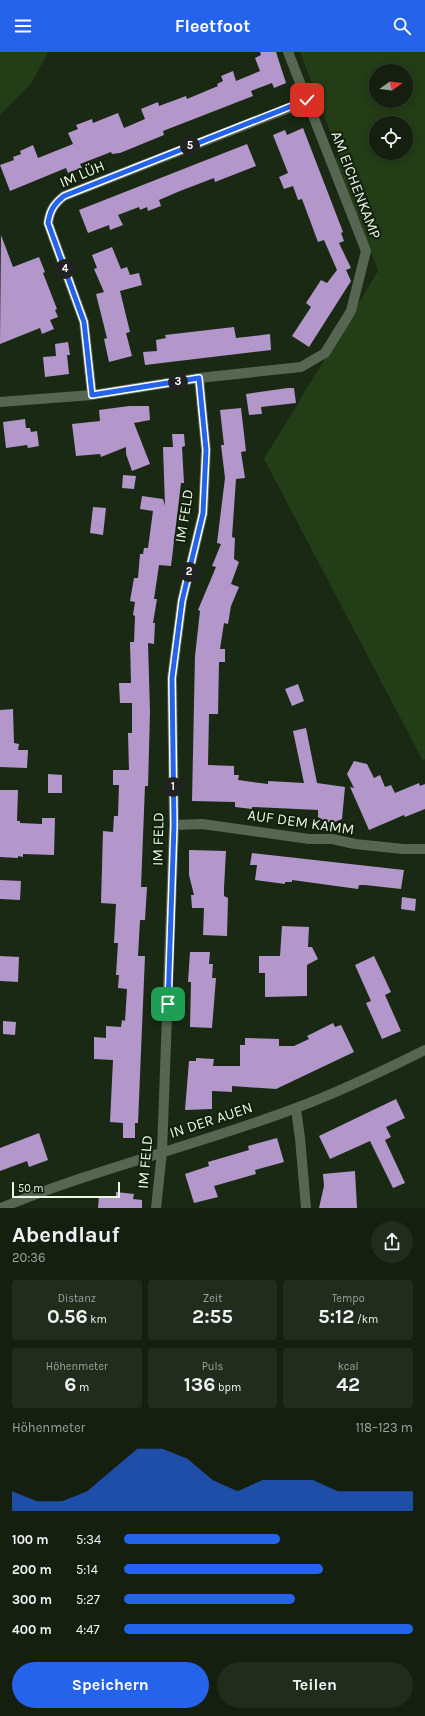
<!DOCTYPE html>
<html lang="de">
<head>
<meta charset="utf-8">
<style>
	:root { --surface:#141f0f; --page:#212c1d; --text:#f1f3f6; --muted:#9da29e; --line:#333d2f; --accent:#2563eb }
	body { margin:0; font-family:Karla,sans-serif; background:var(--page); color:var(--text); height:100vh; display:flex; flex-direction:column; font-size:15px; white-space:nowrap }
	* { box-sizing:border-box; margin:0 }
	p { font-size:13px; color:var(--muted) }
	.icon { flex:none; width:22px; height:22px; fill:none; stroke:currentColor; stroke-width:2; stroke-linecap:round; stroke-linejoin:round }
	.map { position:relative; height:1156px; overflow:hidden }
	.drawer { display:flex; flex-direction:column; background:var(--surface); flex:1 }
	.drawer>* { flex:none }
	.needle { width:26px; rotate:76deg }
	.tools { position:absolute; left:369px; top:12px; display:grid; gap:8px }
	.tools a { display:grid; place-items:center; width:44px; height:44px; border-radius:50%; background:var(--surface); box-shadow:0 2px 10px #0003,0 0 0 1px var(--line); font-size:20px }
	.scale { position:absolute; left:12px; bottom:10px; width:108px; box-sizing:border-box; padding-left:4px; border:2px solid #ecf6e8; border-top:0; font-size:11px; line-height:14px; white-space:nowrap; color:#ecf6e8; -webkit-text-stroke:3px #111f0b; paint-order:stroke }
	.pin { position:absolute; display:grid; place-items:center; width:34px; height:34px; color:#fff; margin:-17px; border-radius:8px; box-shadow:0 2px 6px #0006 }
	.km { position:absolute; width:20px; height:20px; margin:-10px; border-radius:50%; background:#222; color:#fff; font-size:11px; line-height:20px; text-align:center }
	.round { display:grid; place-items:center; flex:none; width:42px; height:42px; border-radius:21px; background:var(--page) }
	.overview { display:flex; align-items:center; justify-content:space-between; height:68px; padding:0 12px }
	h1 { font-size:22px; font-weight:700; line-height:30px }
	.metrics { display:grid; grid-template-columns:repeat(3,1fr); gap:6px; height:68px; padding:4px 12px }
	.metrics div { display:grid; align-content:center; border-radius:4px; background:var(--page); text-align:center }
	.metrics b { font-size:20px; font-weight:700 }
	.metrics small { font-size:11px; font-weight:400 }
	.metrics p { font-size:11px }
	.chart { height:112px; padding:8px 12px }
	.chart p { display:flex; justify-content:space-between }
	.chart svg { width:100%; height:72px; margin-top:4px; fill:var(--accent); opacity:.7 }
	.button { display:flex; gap:8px; margin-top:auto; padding:8px 12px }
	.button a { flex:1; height:46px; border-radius:24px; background:var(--accent); color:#fff; font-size:16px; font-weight:700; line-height:46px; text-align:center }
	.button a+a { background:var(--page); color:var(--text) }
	ul { padding:0 12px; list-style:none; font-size:13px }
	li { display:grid; grid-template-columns:64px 48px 1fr; align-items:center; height:30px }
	li i { height:10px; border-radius:5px; background:var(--accent) }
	header { display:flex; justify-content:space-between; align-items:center; height:52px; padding:0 12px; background:var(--accent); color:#fff; font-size:18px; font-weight:700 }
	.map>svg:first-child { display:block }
	.green { fill:#233d17; fill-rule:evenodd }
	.building { fill:#b397ca }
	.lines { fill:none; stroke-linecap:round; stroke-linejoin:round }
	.minor { stroke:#576652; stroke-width:10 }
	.route-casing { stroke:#fff; stroke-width:8 }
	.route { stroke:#2563eb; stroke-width:5 }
	.labels { text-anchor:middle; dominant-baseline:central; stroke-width:4; stroke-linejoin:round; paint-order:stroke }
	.street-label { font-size:15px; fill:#ecf6e8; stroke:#111f0b }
</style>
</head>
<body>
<header><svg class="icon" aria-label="menu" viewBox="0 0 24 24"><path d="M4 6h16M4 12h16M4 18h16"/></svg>Fleetfoot<svg class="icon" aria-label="search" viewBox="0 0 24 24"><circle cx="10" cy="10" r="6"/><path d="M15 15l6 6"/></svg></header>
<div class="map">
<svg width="425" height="1156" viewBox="0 0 425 1156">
	<rect width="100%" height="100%" fill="#1a2914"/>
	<!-- green -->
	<path class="green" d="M 0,0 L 48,0 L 31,32 L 0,63 Z
		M 300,0 L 425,0 L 425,707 L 423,709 L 264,407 L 378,219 L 335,106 L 340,106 ZM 376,19 L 406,19 L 406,49 L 376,49 ZM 376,71 L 406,71 L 406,101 L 376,101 Z"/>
	<!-- building -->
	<path class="building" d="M 260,0 L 276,0 L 286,31 L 274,36 L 272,31 L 251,39 L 253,44 L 163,79 L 164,83 L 120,101 L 112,102 L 111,100 L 80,112 L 82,116 L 75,118 L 68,121 L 66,116 L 10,139 L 0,113 L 14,108 L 13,105 L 21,102 L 20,99 L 33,93 L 38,106 L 73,92 L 68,81 L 78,77 L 76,73 L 92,67 L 93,71 L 118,61 L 124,76 L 145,67 L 141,57 L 158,50 L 159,54 L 186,44 L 187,47 L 218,34 L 217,32 L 223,29 L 221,24 L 233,19 L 236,29 L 260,19 L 255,6 L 261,3 Z
		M 303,76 L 343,180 L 341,181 L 344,189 L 339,191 L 351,216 L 346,218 L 351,229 L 309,295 L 292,284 L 311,255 L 306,251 L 321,228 L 327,231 L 337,218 L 324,188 L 318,190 L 302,147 L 298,148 L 293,134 L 284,137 L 279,125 L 288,121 L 273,83 L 285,78 L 287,83 Z
		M 247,92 L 256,114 L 215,130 L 214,126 L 180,139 L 159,148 L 161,154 L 148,159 L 147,155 L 140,158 L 139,155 L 118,163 L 123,173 L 110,178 L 109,173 L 88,181 L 79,158 Z
		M 1,183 L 13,215 L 39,205 L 45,220 L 43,221 L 57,257 L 55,258 L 58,265 L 50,268 L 54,277 L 42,282 L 40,276 L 0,292 Z
		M 112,195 L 121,217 L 127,215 L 130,223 L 139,221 L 142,233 L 120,239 L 130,280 L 126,281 L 132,304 L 109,310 L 104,287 L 107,286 L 96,242 L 104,240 L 94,217 L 97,216 L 92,203 Z
		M 234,275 L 236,286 L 270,282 L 271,298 L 145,313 L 143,300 L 157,299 L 156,288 L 166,286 L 165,283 Z
		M 68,290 L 70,303 L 67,303 L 69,322 L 45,325 L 43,305 L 56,304 L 55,292 Z
		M 288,336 L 294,336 L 296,351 L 261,355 L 262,362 L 249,363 L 246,342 Z
		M 129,354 L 149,354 L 150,368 L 134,371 L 150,412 L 132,419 L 126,402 L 126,395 L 101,405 L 100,402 L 76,404 L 72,372 L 100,369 L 99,358 Z
		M 241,356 L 246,399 L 241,400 L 245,426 L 236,427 L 232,485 L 235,486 L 234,507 L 239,510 L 231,532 L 239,535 L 231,554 L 228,572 L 224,571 L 220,597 L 225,597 L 225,610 L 219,610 L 218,662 L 209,662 L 208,713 L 234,714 L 234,723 L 239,723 L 238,728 L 268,732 L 268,729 L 304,731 L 293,679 L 306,676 L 317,731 L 345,735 L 342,767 L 332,771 L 326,770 L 318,765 L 318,758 L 252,755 L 252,757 L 235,755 L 235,750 L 192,749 L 195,604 L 200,559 L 198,558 L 216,515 L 212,514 L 221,492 L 217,491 L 225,426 L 221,393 L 224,393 L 220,358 Z
		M 25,367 L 26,376 L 30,376 L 31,380 L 37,379 L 39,394 L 28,396 L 27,393 L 6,396 L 3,370 Z
		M 172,382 L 184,382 L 185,394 L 182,395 L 184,431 L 181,431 L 171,514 L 159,513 L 154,547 L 157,547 L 153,571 L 155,571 L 154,592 L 148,591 L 150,660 L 148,734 L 145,734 L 141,835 L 147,835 L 145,868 L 140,868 L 138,904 L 145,904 L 138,1071 L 135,1071 L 135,1086 L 123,1086 L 123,1071 L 110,1070 L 113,1008 L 94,1007 L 94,985 L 106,986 L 106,974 L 121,975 L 122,968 L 125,969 L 127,937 L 118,936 L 119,923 L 116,923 L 118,891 L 114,891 L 116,852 L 101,851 L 103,779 L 113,780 L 114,764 L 118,764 L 119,733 L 113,733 L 113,718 L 129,718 L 128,681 L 132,681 L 132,651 L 120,651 L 119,631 L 131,631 L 130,590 L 134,590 L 135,564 L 133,563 L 135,550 L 130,549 L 134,526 L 138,526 L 140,502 L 143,502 L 144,496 L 148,496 L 153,459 L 140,457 L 142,444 L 163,447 L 165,454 L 163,395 L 173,395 Z
		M 123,423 L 136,424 L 134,437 L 122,436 Z
		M 93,455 L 106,456 L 103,483 L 90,481 Z
		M 298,632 L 304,649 L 292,654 L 285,637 Z
		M 13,657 L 14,691 L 19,692 L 18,698 L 28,698 L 27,716 L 0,715 L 0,658 Z
		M 354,709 L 367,712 L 374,726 L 380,723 L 385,735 L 391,733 L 395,741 L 419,731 L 420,734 L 425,732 L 425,757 L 405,765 L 404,763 L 369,778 L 350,735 L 354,736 L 347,722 Z
		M 48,722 L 62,723 L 62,741 L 48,741 Z
		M 0,738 L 18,738 L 17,769 L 20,769 L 20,771 L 42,772 L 42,766 L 55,766 L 54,803 L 23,802 L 23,805 L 18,804 L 18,806 L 0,805 Z
		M 189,798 L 226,799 L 224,836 L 224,844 L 228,846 L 227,884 L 203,883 L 204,856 L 192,856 L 191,843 L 194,843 L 189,823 Z
		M 252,801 L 404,818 L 401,837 L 365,833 L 359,833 L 358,837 L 292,828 L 292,830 L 285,830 L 285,832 L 255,828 L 257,813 L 250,813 Z
		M 0,828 L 21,829 L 20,848 L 0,847 Z
		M 402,845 L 416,847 L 415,859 L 401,857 Z
		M 282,874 L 309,875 L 308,895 L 312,895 L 318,907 L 307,913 L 307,944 L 265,945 L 265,921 L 259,921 L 259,904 L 280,904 Z
		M 190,900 L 210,900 L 209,912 L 213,912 L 212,926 L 216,926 L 212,976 L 190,975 L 191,930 L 188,930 Z
		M 0,904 L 19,905 L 18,930 L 0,929 Z
		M 374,904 L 391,940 L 385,943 L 401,979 L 382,987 L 366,951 L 371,949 L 355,913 Z
		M 3,969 L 16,970 L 15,983 L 3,982 Z
		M 333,971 L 335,975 L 341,973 L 354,1000 L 276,1037 L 232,1034 L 232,1040 L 212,1039 L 212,1057 L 185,1058 L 189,1009 L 196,1009 L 196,1006 L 214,1007 L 213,1014 L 240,1014 L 240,993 L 245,993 L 245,986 L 279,987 L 279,994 L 294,994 L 309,987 L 307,984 Z
		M 396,1047 L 405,1066 L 386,1075 L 391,1085 L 385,1088 L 405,1131 L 393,1136 L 370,1089 L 330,1107 L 319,1084 Z
		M 39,1081 L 48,1108 L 29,1115 L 27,1109 L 0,1119 L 0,1096 Z
		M 277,1086 L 284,1110 L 255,1118 L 256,1122 L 214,1134 L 218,1145 L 194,1151 L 185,1122 L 209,1114 L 208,1110 L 249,1098 L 248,1094 Z
		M 355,1119 L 357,1156 L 319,1156 L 324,1134 L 323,1122 Z
		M 116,1140 L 134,1142 L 133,1147 L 142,1148 L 142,1156 L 98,1156 L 99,1144 L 116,1145 Z"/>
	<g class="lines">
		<!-- minor -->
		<path class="minor" d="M 92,343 L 84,270 L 48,171 C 50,158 54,152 64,144 L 307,49
			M 0,350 L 92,343 L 199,326 L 301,315 L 325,301 L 351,259 L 366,199 L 288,0
			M 174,773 L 202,772 L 309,787 L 332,787 L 355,792 L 403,797 L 425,797
			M 296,1057 L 300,1086 L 306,1156
			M 1,1156 C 97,1116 199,1093 296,1056 C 340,1040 383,1019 425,998
			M 156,1156 L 162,1100 L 174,773 L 172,626 L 182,549 L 203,461 L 206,398 L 199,326"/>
	</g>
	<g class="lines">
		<defs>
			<path id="route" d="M 168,952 L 174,773 L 172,626 L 182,549 L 203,461 L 206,398 L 199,326 L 92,343 L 84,270 L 48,171 C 50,158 54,152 64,144 L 307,48"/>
		</defs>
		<!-- route casing -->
		<use href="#route" class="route-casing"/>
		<!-- route -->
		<use href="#route" class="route"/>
	</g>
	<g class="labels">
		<!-- street labels -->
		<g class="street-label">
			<text transform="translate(82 122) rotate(-23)">IM LÜH</text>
			<text transform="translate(356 133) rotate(69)">AM EICHENKAMP</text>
			<text transform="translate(184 464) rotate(-81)">IM FELD</text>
			<text transform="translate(301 770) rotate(8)">AUF DEM KAMM</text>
			<text transform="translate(158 787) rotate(-89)">IM FELD</text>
			<text transform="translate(211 1068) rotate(-18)">IN DER AUEN</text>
			<text transform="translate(145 1110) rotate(-85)">IM FELD</text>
		</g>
	</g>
</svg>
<div class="tools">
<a><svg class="needle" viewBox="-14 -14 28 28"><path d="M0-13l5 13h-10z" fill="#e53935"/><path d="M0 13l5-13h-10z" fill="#9da29e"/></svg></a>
<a><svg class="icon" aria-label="locate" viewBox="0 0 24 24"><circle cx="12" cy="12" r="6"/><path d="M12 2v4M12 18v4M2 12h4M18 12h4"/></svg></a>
</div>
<div class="scale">50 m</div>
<div class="pin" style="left:168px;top:952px;background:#1e9e55"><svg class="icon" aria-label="arrive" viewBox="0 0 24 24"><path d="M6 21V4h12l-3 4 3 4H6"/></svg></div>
<div class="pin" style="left:307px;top:48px;background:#d93025"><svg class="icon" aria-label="check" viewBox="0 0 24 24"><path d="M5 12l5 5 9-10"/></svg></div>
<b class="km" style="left:173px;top:735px">1</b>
<b class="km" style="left:189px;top:520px">2</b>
<b class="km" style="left:178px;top:330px">3</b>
<b class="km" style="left:65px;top:217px">4</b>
<b class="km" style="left:190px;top:94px">5</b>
</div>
<section class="drawer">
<div class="overview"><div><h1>Abendlauf</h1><p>20:36</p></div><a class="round"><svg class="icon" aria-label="share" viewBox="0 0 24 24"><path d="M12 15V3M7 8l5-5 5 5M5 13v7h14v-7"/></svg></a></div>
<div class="metrics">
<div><p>Distanz</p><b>0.56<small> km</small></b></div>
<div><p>Zeit</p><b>2:55</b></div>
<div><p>Tempo</p><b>5:12<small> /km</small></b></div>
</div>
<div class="metrics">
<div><p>Höhenmeter</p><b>6<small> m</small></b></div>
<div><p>Puls</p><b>136<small> bpm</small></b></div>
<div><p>kcal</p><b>42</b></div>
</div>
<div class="chart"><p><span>Höhenmeter</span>118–123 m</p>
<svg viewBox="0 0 160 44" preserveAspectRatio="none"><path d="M0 44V32L10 38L20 38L30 32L40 19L50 6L60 6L70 12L80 25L90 32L100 25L110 25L120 25L130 32L140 32L150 32L160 32V44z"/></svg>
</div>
<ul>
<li><b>100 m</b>5:34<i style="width:54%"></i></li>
<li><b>200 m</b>5:14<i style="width:69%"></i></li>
<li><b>300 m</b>5:27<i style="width:59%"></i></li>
<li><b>400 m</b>4:47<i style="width:100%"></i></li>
</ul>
<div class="button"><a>Speichern</a><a>Teilen</a></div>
</section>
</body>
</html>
